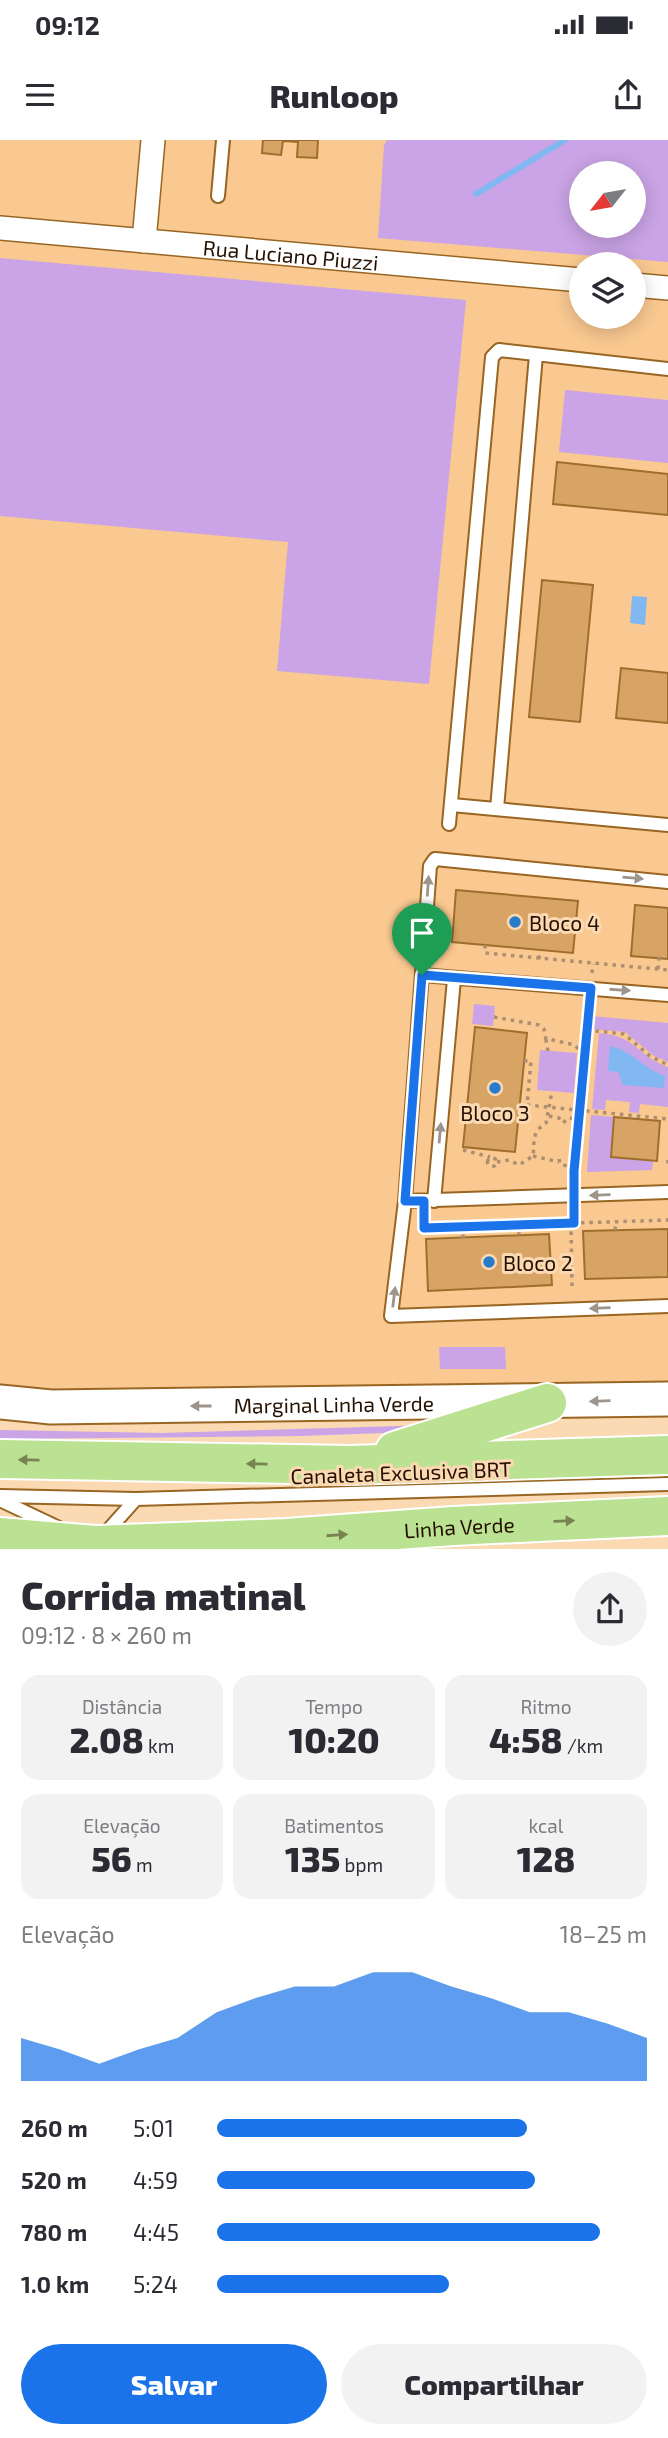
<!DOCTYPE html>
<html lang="pt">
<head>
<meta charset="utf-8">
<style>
	:root { --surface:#fff; --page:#f2f2f3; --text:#2b2b33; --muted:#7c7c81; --accent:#1a73e8 }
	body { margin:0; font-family:"Exo 2",sans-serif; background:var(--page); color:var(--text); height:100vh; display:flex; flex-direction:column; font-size:26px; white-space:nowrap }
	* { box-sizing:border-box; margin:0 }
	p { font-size:23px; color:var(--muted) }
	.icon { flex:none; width:38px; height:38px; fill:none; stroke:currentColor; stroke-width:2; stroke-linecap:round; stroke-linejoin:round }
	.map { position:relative; height:1409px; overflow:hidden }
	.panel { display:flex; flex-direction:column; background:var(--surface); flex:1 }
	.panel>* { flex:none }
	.needle { width:46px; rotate:239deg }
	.buttons { position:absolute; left:569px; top:21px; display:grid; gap:14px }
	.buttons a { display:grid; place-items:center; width:77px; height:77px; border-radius:50%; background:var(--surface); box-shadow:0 4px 18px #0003; font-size:35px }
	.pin { position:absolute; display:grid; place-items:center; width:60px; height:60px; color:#fff; margin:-72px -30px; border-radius:50% 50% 50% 0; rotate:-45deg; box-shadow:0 0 7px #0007 }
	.pin .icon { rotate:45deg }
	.round { display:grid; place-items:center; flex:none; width:74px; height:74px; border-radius:37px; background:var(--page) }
	.head { display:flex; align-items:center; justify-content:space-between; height:119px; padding:0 21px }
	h1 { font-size:38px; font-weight:800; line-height:52px }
	.metrics { display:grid; grid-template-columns:repeat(3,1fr); gap:10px; height:119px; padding:7px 21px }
	.metrics div { display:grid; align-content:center; border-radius:18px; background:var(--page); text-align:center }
	.metrics b { font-size:35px; font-weight:800 }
	.metrics small { font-size:19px; font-weight:400 }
	.metrics p { font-size:19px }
	.chart { height:196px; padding:14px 21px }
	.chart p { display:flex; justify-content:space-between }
	.chart svg { width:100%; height:126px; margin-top:7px; fill:var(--accent); opacity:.7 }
	.action { display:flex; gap:14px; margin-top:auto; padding:14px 21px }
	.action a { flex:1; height:80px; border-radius:42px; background:var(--accent); color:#fff; font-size:28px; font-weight:800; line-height:80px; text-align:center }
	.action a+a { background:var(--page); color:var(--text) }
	ul { padding:0 21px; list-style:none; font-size:23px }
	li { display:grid; grid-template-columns:112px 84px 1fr; align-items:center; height:52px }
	li i { height:18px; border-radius:9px; background:var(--accent) }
	.status { display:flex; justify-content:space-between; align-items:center; height:49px; padding:0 35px; background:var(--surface); direction:ltr }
	.status svg { height:19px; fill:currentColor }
	header { display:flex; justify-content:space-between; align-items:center; height:91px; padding:0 21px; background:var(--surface); font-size:32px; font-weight:800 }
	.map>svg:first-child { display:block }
	.built { fill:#fac991; fill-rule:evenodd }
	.green { fill:#caa4e6; fill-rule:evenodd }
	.water { fill:#81b8f1 }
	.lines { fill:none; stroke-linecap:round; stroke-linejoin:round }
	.stream { stroke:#81b8f1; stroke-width:6 }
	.building { fill:#d8a465; stroke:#a06e2c; stroke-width:2 }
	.service-casing { stroke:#986622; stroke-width:16 }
	.minor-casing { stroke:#986622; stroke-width:26 }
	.secondary-casing { stroke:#986622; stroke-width:37 }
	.trunk-casing { stroke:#fff; stroke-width:42 }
	.path { stroke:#ac8f71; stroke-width:3.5; stroke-dasharray:3.5 5; stroke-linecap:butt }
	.service { stroke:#fff; stroke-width:12 }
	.minor { stroke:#fff; stroke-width:23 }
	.secondary { stroke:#fff; stroke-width:33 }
	.trunk { stroke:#bbe292; stroke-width:38 }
	.oneway { fill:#9d948c }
	.oneway2 { fill:#788450 }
	.route-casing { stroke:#fff; stroke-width:14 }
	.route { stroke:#1a73e8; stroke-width:9 }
	.poi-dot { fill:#267cca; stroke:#fad9b3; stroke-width:2.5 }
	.labels { text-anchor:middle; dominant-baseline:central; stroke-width:6; stroke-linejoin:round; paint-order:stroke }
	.street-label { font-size:21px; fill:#251100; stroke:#fad9b3 }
	.poi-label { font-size:21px; fill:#251100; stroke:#fad9b3; text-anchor:start }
</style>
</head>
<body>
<div class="status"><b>09:12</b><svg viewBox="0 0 49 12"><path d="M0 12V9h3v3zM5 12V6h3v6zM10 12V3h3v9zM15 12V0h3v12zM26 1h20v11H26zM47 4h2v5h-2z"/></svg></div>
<header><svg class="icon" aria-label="menu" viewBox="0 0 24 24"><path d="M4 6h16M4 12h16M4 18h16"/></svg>Runloop<svg class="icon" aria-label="share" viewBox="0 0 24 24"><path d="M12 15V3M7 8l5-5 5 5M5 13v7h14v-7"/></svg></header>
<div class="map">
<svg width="668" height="1409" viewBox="0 0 668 1409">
	<rect width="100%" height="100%" fill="#fad9b3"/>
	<!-- built -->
	<path class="built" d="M 0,0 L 668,0 L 668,1258 L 0,1262 ZM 581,33 L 634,33 L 634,86 L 581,86 ZM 581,124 L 634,124 L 634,177 L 581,177 Z"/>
	<!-- green -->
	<path class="green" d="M 387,0 L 668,0 L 668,122 L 378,98 L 384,5 ZM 581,33 L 634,33 L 634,86 L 581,86 Z
		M 0,118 L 466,160 L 429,544 L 277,531 L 288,402 L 0,376 Z
		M 565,250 L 668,260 L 668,323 L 559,312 Z
		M 474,864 L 495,866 L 493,886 L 472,884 Z
		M 592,876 L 668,883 L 668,922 L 654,916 L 625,892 L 590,889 Z
		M 599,893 C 639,897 635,915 668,927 L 668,967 L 640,964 L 639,973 L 629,972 L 630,962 L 606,960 L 605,970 L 592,969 Z
		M 540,910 L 577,913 L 574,953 L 537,950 Z
		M 591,975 L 614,977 L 611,1017 L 653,1021 L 652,1030 L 587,1032 Z
		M 439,1207 L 505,1207 L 506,1229 L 440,1229 Z
		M 433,1285 L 384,1293 L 301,1296 L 0,1299 L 0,1290 L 161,1293 Z"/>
	<!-- water -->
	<path class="water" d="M 632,456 L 647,457 L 645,485 L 630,483 Z
		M 610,906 C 631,910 644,929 665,936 L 664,948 L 623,945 L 618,932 L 608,931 Z"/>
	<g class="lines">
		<!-- stream -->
		<path class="stream" d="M 476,54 L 565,0"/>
	</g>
	<!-- building -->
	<path class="building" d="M 263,0 L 318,0 L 317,18 L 297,17 L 298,2 L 283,1 L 281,15 L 262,13 Z
		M 557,322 L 668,334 L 668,375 L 553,364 Z
		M 542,440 L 593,445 L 580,582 L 529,577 Z
		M 621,528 L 668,533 L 668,583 L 616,578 Z
		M 456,750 L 578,761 L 573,813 L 452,802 Z
		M 635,765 L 668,768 L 668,819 L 631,816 Z
		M 475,887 L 527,893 L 515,1012 L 463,1007 Z
		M 614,977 L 660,981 L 657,1021 L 611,1017 Z
		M 668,1089 L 668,1137 L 585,1139 L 583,1091 Z
		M 549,1094 L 552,1145 L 428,1151 L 426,1099 Z"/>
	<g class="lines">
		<defs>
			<path id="service" d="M 218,56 L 223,0
				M 452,665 L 668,685
				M 497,669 L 536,215
				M 449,684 L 492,217 L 499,210 L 668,229
				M 668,742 L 435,719 L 430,726 L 405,1061 L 391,1176 L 668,1166
				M 422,835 L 668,855
				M 405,1061 L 668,1052
				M 434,1061 L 454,839
				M 0,1356 L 136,1359 L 668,1344
				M 0,1360 L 61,1389
				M 102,1397 L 136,1359"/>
			<g id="minor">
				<path id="s1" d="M 0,88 L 581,140"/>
				<path d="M 144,101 L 153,0"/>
				<path d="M 634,145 L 668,148"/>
			</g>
			<g id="secondary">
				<path id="s2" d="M 0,1262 L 51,1267 L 668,1259"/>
			</g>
			<g id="trunk">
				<path d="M 395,1311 L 547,1263"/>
				<path d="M 0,1319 L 349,1325 L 668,1315"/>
				<path id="s3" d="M 0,1397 L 95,1405 L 286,1398 L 453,1386 L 668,1376"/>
			</g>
		</defs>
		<!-- service casing -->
		<use href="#service" class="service-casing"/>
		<!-- minor casing -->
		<use href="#minor" class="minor-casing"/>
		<!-- secondary casing -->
		<use href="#secondary" class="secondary-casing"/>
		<!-- trunk casing -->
		<use href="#trunk" class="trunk-casing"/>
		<!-- path -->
		<path class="path" d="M 485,805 L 485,813 L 668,830
			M 539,819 L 540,811
			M 658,829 L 659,818
			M 592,833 L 593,824
			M 494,877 L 539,885 L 544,889 L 546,900
			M 587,890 L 624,894 L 650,916 L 668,925
			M 548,911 L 546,900 L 548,899 L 575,905 L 578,909 L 586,905
			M 524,921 L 531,921 L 527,965
			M 519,976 L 525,976 L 527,965 L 668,979
			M 549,976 L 559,978 L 563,983 L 568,978 L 579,979
			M 463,1010 L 490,1017
			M 533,1016 L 559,1022
			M487.5 1022a4.5 4.5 0 1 1 9 0a4.5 4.5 0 1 1-9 0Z
			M 559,1019 L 560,1024 L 574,1028
			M 668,1020 L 668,1026
			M 497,1022 L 509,1020 L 519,1025 L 533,1016 C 535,1000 531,993 546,983 L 552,951
			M 574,1039 L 589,865
			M 424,1075 L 424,1088 L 668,1080
			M 571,1083 L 572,1148
			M 518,1084 L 519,1095
			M 463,1086 L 463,1098
			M 615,1090 L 616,1081"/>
		<!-- service -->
		<use href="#service" class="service"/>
		<!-- minor -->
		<use href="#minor" class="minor"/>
		<!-- secondary -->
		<use href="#secondary" class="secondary"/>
		<!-- trunk -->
		<use href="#trunk" class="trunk"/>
	</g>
	<!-- one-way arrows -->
	<defs><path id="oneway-solid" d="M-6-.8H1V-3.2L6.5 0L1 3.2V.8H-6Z" transform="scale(1.75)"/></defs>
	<g class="oneway">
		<use href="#oneway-solid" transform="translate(633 738) rotate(5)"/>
		<use href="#oneway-solid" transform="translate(428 746) rotate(-86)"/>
		<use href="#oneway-solid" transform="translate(620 850) rotate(4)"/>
		<use href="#oneway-solid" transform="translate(440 993) rotate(-85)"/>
		<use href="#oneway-solid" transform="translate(600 1055) rotate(178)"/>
		<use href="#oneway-solid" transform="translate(394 1157) rotate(-83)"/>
		<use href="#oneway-solid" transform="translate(600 1168) rotate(178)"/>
		<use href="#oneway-solid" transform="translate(600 1261) rotate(178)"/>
		<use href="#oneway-solid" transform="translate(201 1266) rotate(180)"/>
	</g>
	<g class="oneway2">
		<use href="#oneway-solid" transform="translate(29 1320) rotate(-179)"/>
		<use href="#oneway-solid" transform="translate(257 1324) rotate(-179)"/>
		<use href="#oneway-solid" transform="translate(564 1381) rotate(-2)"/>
		<use href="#oneway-solid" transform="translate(337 1395) rotate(-4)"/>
	</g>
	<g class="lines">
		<defs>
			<path id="route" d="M 422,835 L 591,848 L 574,1031 L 574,1083 L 424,1088 L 424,1061 L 405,1061 Z"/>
		</defs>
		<!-- route casing -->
		<use href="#route" class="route-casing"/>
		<!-- route -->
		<use href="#route" class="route"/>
	</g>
	<!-- markers -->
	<g class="poi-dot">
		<circle cx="515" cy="782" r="7"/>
		<circle cx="495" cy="948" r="7"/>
		<circle cx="489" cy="1122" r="7"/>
	</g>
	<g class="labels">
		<!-- street labels -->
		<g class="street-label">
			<text stroke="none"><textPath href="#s1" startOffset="292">Rua Luciano Piuzzi</textPath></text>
			<text stroke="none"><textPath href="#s2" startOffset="334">Marginal Linha Verde</textPath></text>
			<text transform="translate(401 1332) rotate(-2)">Canaleta Exclusiva BRT</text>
			<text stroke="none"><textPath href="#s3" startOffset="460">Linha Verde</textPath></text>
		</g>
		<!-- poi labels -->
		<g class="poi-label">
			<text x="529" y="782">Bloco 4</text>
			<text x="495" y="972" text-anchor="middle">Bloco 3</text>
			<text x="503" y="1122">Bloco 2</text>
		</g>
	</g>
</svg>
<div class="buttons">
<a><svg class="needle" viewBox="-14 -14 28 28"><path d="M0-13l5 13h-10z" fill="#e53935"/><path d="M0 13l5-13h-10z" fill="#7c7c81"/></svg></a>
<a><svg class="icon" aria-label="layers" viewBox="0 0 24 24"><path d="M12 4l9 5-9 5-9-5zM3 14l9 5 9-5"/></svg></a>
</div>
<div class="pin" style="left:422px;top:835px;background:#1e9e55"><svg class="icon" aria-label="arrive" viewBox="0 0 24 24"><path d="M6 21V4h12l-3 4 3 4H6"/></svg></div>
</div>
<section class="panel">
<div class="head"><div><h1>Corrida matinal</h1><p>09:12 · 8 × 260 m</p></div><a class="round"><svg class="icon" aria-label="share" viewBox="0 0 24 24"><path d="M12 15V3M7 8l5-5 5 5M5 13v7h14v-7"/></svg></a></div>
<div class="metrics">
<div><p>Distância</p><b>2.08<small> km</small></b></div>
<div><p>Tempo</p><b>10:20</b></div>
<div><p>Ritmo</p><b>4:58<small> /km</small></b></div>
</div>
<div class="metrics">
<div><p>Elevação</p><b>56<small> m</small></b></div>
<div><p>Batimentos</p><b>135<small> bpm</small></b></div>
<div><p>kcal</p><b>128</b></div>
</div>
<div class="chart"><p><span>Elevação</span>18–25 m</p>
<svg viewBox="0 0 160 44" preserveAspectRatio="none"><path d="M0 44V29L10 33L20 38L30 33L40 29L50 20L60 15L70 11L80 11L90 6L100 6L110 11L120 15L130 20L140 20L150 24L160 29V44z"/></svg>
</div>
<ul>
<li><b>260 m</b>5:01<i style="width:72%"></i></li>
<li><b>520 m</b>4:59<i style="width:74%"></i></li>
<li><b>780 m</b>4:45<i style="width:89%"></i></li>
<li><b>1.0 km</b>5:24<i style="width:54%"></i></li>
</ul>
<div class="action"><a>Salvar</a><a>Compartilhar</a></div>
</section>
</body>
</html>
